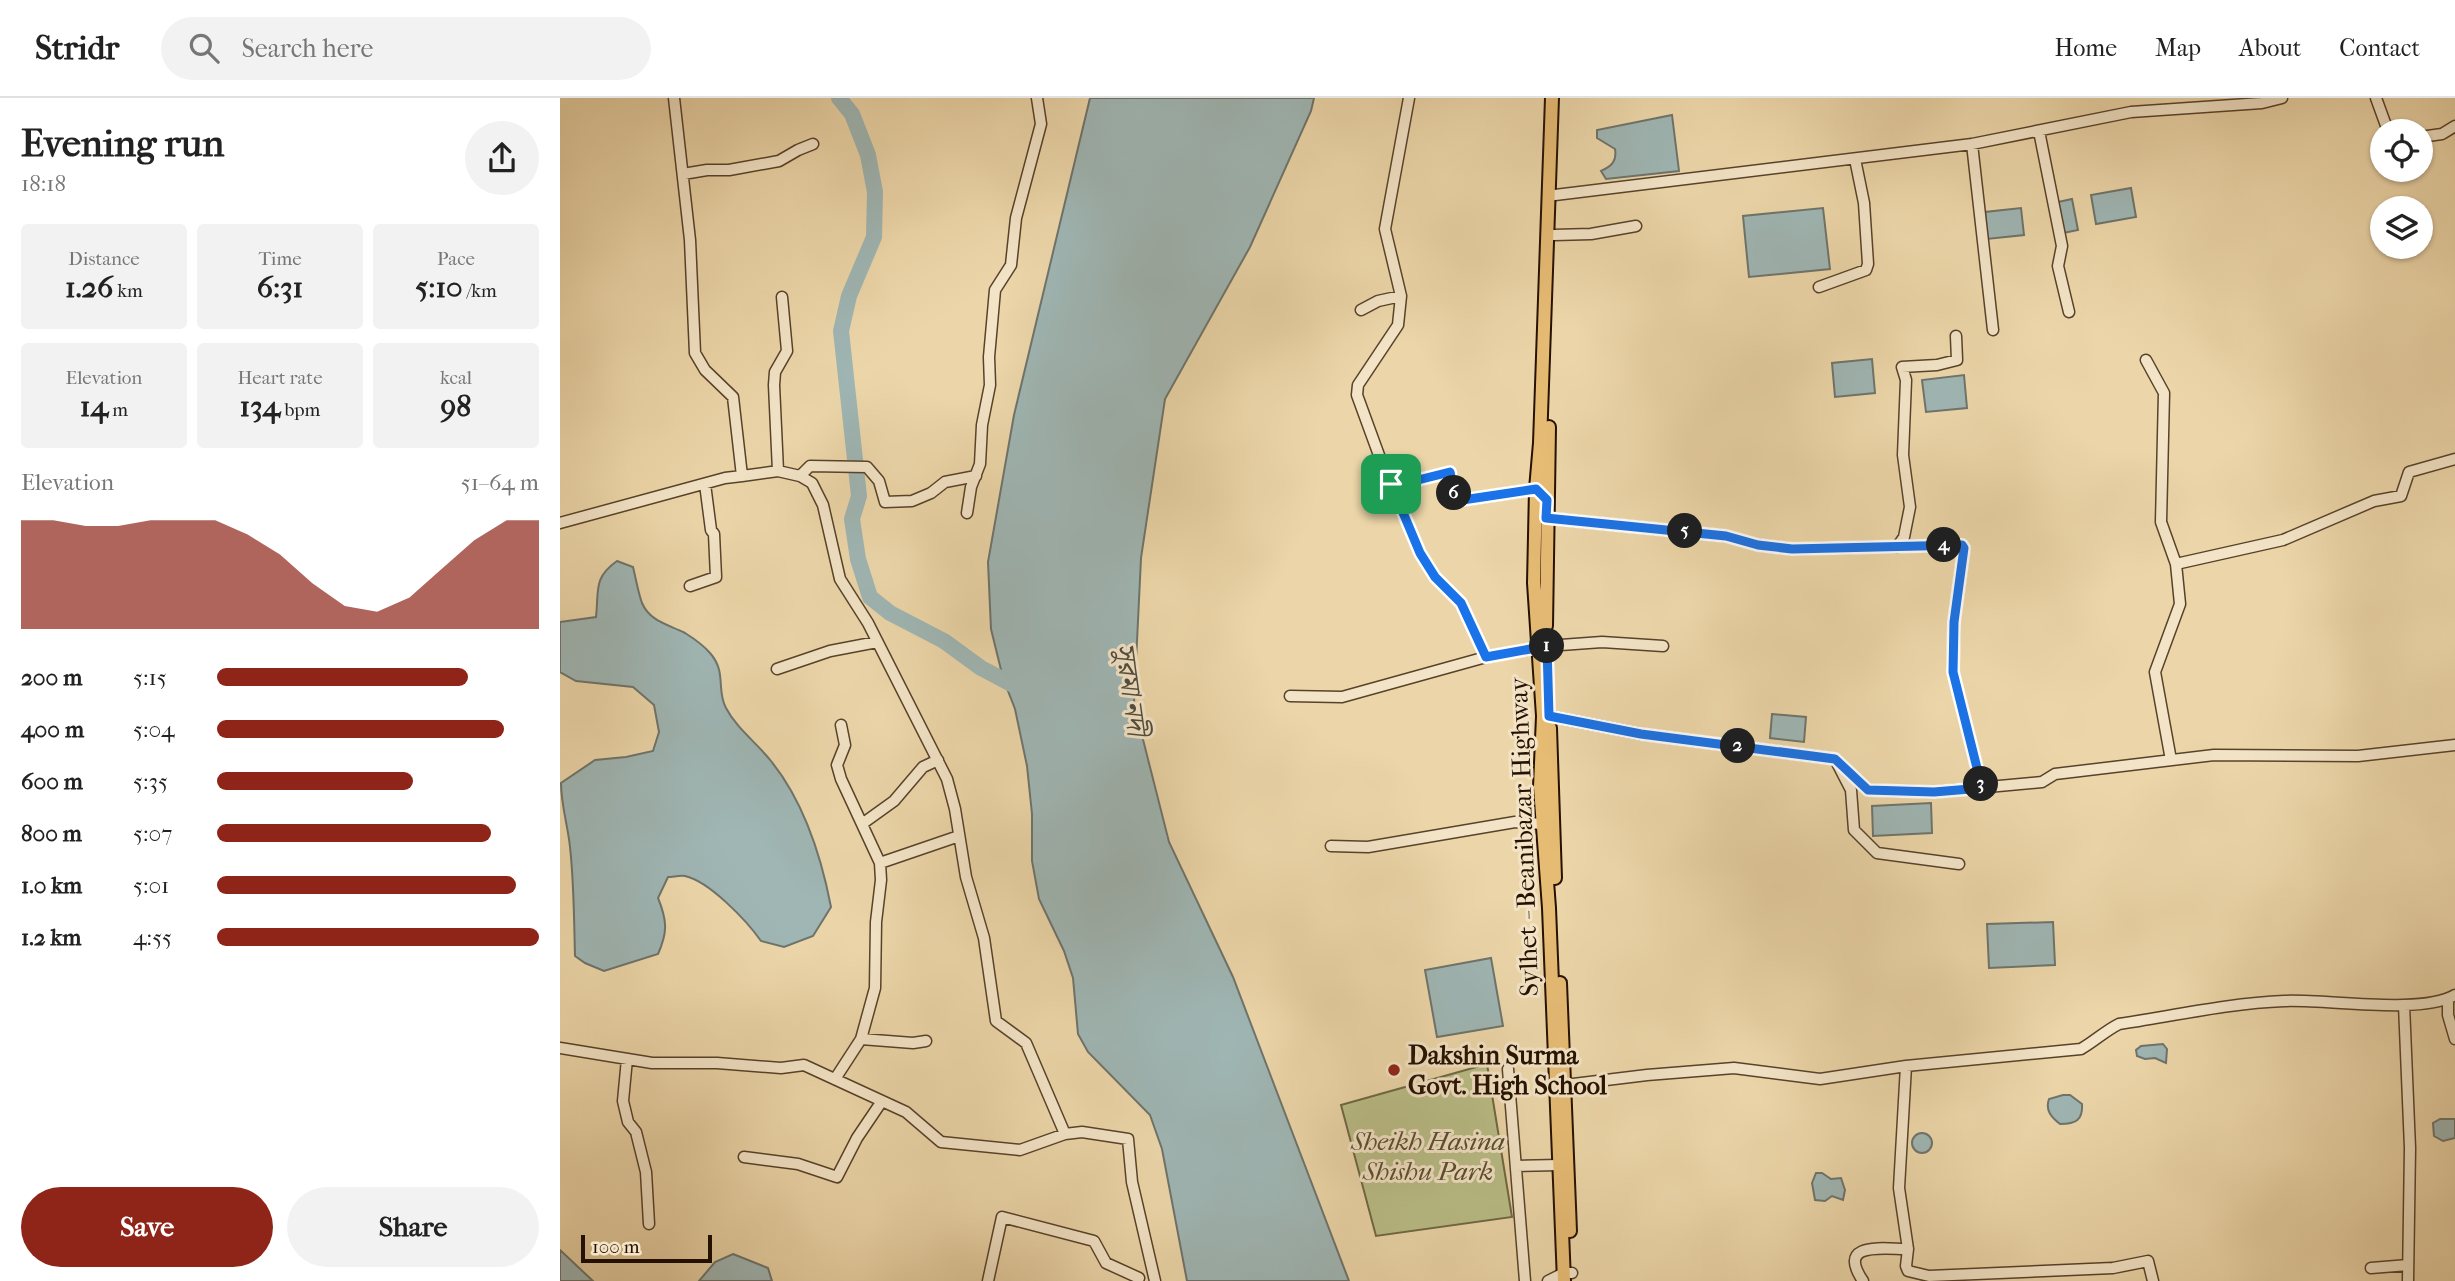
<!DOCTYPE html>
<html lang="en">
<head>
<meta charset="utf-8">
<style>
	:root { --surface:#fff; --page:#f2f2f2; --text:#222; --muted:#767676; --line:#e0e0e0; --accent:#8f2418 }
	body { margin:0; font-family:"IM FELL French Canon","Noto Serif Bengali",serif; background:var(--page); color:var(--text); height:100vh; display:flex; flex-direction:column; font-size:26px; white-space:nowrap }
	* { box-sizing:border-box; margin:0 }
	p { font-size:23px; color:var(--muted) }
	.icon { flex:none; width:38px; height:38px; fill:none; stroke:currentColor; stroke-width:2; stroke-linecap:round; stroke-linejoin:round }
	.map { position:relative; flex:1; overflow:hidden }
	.sheet { display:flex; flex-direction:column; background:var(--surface); width:560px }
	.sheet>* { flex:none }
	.fabs { position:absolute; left:1810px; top:21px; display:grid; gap:14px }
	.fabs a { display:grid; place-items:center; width:63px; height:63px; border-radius:50%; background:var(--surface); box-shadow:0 2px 5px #0004; font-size:35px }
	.scale { position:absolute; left:21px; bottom:18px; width:131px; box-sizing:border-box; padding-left:7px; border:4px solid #251100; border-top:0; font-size:19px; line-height:24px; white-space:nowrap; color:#251100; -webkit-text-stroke:5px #f3e4c7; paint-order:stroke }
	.pin { position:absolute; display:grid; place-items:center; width:60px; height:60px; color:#fff; margin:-30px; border-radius:14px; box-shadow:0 4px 10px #0006 }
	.km { position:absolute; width:35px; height:35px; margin:-18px; border-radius:50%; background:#222; color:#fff; font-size:19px; line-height:35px; text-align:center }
	.round { display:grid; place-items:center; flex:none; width:74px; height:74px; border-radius:37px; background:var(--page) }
	.overview { display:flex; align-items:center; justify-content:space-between; height:119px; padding:0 21px }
	h1 { font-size:38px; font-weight:700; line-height:52px }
	.metrics { display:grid; grid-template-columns:repeat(3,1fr); gap:10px; height:119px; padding:7px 21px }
	.metrics div { display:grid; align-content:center; border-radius:7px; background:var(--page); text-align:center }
	.metrics b { font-size:30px; font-weight:700 }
	.metrics small { font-size:19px; font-weight:400 }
	.metrics p { font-size:19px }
	.chart { height:196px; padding:14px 21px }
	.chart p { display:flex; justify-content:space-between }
	.chart svg { width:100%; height:126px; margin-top:7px; fill:var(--accent); opacity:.7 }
	.primary-button { display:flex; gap:14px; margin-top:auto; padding:14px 21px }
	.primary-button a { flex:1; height:80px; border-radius:42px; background:var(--accent); color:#fff; font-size:28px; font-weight:700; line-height:80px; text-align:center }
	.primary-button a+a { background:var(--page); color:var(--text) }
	ul { padding:0 21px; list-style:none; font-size:23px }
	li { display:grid; grid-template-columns:112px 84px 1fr; align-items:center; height:52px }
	li i { height:18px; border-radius:9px; background:var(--accent) }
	header { display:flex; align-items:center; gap:42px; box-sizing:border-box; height:98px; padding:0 35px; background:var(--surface); border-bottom:2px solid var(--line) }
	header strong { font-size:33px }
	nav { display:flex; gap:38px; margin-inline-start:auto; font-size:24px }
	.search { width:490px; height:63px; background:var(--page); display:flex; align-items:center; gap:18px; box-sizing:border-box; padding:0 24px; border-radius:38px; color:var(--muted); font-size:26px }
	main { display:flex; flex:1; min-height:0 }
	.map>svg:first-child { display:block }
	.green { fill:#b9bd87; stroke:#6f6744; stroke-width:2 }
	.water { fill:#9fb6b4; stroke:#6e746c; stroke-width:2 }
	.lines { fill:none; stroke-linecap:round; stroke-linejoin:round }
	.river { stroke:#9fb6b4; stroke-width:16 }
	.minor-casing { stroke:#57422a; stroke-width:13 }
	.major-casing { stroke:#251100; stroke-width:16 }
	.minor { stroke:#f3e4c7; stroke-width:10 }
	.major { stroke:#e6bb74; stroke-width:12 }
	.route-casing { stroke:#fff; stroke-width:14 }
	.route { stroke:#1a73e8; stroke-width:9 }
	.poi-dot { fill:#8f2418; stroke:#f3e4c7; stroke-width:2.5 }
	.labels { text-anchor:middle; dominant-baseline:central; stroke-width:6; stroke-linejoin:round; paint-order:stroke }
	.street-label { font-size:26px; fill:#251100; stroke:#f3e4c7 }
	.poi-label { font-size:26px; font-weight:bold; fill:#251100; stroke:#f3e4c7; text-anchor:start }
	.park-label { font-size:26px; font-style:italic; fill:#594d2f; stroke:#f3e4c7 }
	.water-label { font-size:28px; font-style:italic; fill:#504b3f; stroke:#f3e4c7 }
</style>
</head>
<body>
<header>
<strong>Stridr</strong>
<div class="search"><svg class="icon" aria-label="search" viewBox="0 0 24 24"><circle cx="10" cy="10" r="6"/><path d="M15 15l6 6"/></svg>Search here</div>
<nav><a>Home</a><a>Map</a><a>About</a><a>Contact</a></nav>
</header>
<main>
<section class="sheet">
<div class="overview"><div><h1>Evening run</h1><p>18:18</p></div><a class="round"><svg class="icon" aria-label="share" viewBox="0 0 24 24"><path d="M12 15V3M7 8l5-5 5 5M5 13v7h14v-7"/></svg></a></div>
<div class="metrics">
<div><p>Distance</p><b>1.26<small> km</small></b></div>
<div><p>Time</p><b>6:31</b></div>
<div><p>Pace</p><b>5:10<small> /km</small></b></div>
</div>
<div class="metrics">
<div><p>Elevation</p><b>14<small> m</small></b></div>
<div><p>Heart rate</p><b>134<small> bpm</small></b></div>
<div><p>kcal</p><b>98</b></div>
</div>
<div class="chart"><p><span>Elevation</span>51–64 m</p>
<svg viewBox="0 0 160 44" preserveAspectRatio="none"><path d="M0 44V6L10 6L20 8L30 8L40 6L50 6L60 6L70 11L80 18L90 28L100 36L110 38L120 33L130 23L140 13L150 6L160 6V44z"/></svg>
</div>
<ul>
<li><b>200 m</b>5:15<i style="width:78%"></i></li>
<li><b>400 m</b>5:04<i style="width:89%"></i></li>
<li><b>600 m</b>5:35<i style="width:61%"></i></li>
<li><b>800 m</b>5:07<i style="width:85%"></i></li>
<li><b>1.0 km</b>5:01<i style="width:93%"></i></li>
<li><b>1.2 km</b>4:55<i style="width:100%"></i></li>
</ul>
<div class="primary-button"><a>Save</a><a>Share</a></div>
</section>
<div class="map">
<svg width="1895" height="1183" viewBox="0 0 1895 1183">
	<rect width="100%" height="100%" fill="#ecd6a9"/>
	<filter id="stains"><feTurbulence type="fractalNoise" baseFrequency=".00286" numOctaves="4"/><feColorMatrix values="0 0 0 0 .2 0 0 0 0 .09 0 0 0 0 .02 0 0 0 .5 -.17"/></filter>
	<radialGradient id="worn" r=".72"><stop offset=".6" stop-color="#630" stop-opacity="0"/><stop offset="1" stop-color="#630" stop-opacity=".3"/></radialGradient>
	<!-- green -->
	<path class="green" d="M 927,966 L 952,1119 L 816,1138 L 781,1007 Z"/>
	<!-- water -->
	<path class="water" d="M 530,0 L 754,0 L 751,13 L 690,149 L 605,301 L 581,460 L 574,606 L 609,744 L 673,879 L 789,1183 L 627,1183 L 602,1051 L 590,1017 L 528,954 L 518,936 L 513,880 L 504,853 L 479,801 L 472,763 L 472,716 L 467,668 L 455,611 L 443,580 L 431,531 L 428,464 L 454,317 Z
		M 1112,17 L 1119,73 L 1046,81 L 1041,73 C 1052,68 1057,63 1055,51 L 1037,40 L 1037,32 Z
		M 1571,90 L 1576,119 L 1536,126 L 1531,97 Z
		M 1512,101 L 1518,132 L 1503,135 L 1498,104 Z
		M 1263,110 L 1270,171 L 1189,179 L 1183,118 Z
		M 1461,110 L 1464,137 L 1427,141 L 1425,114 Z
		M 1312,261 L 1315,295 L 1275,299 L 1272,265 Z
		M 1404,277 L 1407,310 L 1366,314 L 1362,282 Z
		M 57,463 L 73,469 C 76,481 78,494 82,505 C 90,524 110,527 125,535 C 133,540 144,548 150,555 C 167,574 156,592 166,610 C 177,631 197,645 211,663 C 244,704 261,757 271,809 L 253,838 L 224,849 L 201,843 C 187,823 149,783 125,778 C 120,777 113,779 108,779 L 98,800 C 107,822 108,834 98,856 L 44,873 L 25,865 L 15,858 C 14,822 14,785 10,749 C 8,728 1,707 1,685 L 35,662 L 66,659 L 93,653 L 99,634 L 94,607 L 73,589 L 16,583 L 0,574 L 0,524 L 36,519 C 39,492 33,480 57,463 Z
		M 1212,616 L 1246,619 L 1244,644 L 1210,640 Z
		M 1371,705 L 1372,735 L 1313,738 L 1312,708 Z
		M 1493,824 L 1495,867 L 1429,870 L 1427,826 Z
		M 931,860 L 943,928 L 877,939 L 865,872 Z
		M 1603,946 L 1607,951 L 1606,965 L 1595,960 L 1585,961 L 1577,958 L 1576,952 L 1581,948 Z
		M 1503,997 L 1510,997 L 1522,1006 C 1523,1022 1516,1026 1500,1026 C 1491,1019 1485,1012 1489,1001 Z
		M 1880,1021 L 1895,1021 L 1895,1040 L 1883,1043 L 1874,1038 L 1873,1025 Z
		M1352 1045a10 10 0 1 1 20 0a10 10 0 1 1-20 0Z
		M 1256,1075 L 1262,1075 L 1271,1081 L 1281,1080 L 1285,1092 L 1283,1102 L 1272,1098 L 1265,1103 L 1255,1102 L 1252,1085 Z
		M 0,1152 L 33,1183 L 0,1183 Z
		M 173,1156 L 208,1170 L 212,1183 L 139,1183 L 155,1164 Z"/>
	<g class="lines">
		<!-- river -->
		<path class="river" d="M 279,0 L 292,16 L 308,57 L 315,94 L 314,139 L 289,198 L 281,233 L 299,398 L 292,421 L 298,461 L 310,499 L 330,515 L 384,543 L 421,570 L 463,592"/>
		<defs>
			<path id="minor" d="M 849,0 L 825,131 L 841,198 L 838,227 L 798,287 L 797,297 L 820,360 L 860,455 L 875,479 L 901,505 L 926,559
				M 1816,0 L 1828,33
				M 1479,33 L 1502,148 L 1498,168 L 1509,214
				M 1860,39 L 1882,36 L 1895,28
				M 1412,46 L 1433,232
				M 123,76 L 147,72 L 169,72 L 219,63 L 238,52 L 253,46
				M 995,97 L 1412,46 L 1571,14 L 1702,5 L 1722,0
				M 994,137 L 1031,136 L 1076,128
				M 1259,189 L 1306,172 L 1308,166 L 1304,105 L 1295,61
				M 801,212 L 818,203 L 841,198
				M 1586,262 L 1604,295 L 1601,424 L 1616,466 L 1620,506 L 1595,574 L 1611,662
				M 218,373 L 214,287 L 215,274 L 227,253 L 222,199
				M 182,378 L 218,373 L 240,378 L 252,385 L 263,407 L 280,481 L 308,525 L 387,681 L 395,711 L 406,779 L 424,840 L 436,923 L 466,945 L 505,1036 L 522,1034 L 568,1041 L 572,1084 L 595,1183
				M 240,378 L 250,368 L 307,369 L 319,383 L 325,404 L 352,403 L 371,395 L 385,384 L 416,378
				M 831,386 L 850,384 L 890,374 L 896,403 L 976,391 L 979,394
				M 407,415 L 411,389 L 420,366 L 422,327 L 430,287 L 429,259 L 435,192 L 451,167 L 456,120 L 481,26 L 477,0
				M 986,420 L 1166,438 L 1198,447 L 1232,451 L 1402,447 L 1404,450 L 1394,524 L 1393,574 L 1422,690
				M 0,425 L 165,380 L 182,378 L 173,299 L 145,272 L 135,255 L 130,142 L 114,0
				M 1337,449 L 1344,439 L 1350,409 L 1343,357 L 1346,282 L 1342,269 L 1377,267 L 1397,262 L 1396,238
				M 1616,466 L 1723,442 L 1814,403 L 1841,398 L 1849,374 L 1895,361
				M 130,488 L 156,479 L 154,436 L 151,432 L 145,386
				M 217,571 L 270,553 L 317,544
				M 730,598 L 782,599 L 926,559 L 987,548 L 1042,544 L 1103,548
				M 989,618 L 1081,636 L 1275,661 L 1291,692 L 1294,732 L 1317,755 L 1399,766
				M 1275,661 L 1308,692 L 1374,694 L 1482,684 L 1495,676 L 1654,657 L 1798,658 L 1895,647
				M 302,726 L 334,703 L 363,669 L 378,662
				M 771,748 L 808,749 L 955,724 L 983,726
				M 320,765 L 399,738
				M 1888,901 L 1888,917 L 1895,941
				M 1844,907 L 1850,1050 L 1848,1183
				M 301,941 L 353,945 L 366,943
				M 0,950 L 92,965 L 157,965 L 221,970 L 244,967 L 346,1014 L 381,1044 L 460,1052 L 505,1036
				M 67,961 L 63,1003 L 68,1024 L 76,1034 L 86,1074 L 89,1126
				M 1346,968 L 1339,1090 L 1348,1151 L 1346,1168 L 1348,1173 L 1369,1178 L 1553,1170 L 1588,1163 L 1593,1183
				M 948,971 L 965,1183
				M 275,981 L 301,941 L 315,890 L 316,824 L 321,782 L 320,765 L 281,681 L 277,667 L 285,647 L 281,627
				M 1005,987 L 1087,977 L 1174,970 L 1260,981 L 1346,968 L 1521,951 C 1535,943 1545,933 1559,926 C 1612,918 1671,905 1724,903 C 1768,901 1860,917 1895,897
				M 184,1059 L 238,1066 L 277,1079 L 297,1040 L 322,1003
				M 956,1068 L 999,1067
				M 1811,1170 L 1848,1167
				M 428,1183 L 442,1119 L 534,1143 L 546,1165 L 579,1180
				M 988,1183 L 1004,1175 L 1012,1175
				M 1303,1183 C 1276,1143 1323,1151 1348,1151"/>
			<path id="major" d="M 992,0 L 980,345 L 976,391 L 974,485 L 983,618 L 980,689 L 989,810 L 1004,1183
				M 986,528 L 989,329
				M 990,630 L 995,780
				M 1000,885 L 1010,1133"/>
		</defs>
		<!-- minor casing -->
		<use href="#minor" class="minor-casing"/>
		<!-- major casing -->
		<use href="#major" class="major-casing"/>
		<!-- minor -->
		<use href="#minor" class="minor"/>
		<!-- major -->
		<use href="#major" class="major"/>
	</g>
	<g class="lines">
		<defs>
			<path id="route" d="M 890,374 L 896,403 L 976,391 L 987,402 L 986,420 L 1166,438 L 1198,447 L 1232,451 L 1402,447 L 1404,450 L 1394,524 L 1393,574 L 1422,690 L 1374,694 L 1308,692 L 1275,661 L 1081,636 L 989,618 L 987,548 L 926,559 L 901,505 L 875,479 L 860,455 L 831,386 L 850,384 Z"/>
		</defs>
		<!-- route casing -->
		<use href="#route" class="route-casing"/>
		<!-- route -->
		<use href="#route" class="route"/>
	</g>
	<!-- markers -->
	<circle class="poi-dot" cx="834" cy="972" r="7"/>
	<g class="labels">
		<!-- street labels -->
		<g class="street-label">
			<text transform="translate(964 739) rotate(-92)">Sylhet - Beanibazar Highway</text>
		</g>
		<!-- poi labels -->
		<g class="poi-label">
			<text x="848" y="957">Dakshin Surma<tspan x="848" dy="30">Govt. High School</tspan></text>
		</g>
		<!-- park labels -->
		<g class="park-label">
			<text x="868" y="1043">Sheikh Hasina<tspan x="868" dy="30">Shishu Park</tspan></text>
		</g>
		<!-- water labels -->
		<g class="water-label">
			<text transform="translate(571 591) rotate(82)">সুরমা নদী</text>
		</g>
	</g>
	<rect width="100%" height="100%" filter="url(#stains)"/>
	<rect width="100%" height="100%" fill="url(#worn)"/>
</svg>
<div class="fabs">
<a><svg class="icon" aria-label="locate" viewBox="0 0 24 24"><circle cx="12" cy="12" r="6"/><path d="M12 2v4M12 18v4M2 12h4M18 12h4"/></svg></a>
<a><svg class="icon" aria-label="layers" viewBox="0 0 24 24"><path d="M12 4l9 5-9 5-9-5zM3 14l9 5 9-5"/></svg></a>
</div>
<div class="scale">100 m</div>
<div class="pin" style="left:831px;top:386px;background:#1e9e55"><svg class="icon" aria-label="arrive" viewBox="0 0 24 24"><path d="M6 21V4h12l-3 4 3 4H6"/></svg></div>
<b class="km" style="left:987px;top:548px">1</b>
<b class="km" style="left:1178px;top:648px">2</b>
<b class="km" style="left:1421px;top:686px">3</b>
<b class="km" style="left:1384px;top:447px">4</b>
<b class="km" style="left:1125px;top:433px">5</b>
<b class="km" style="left:894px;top:395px">6</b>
</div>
</main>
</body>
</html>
